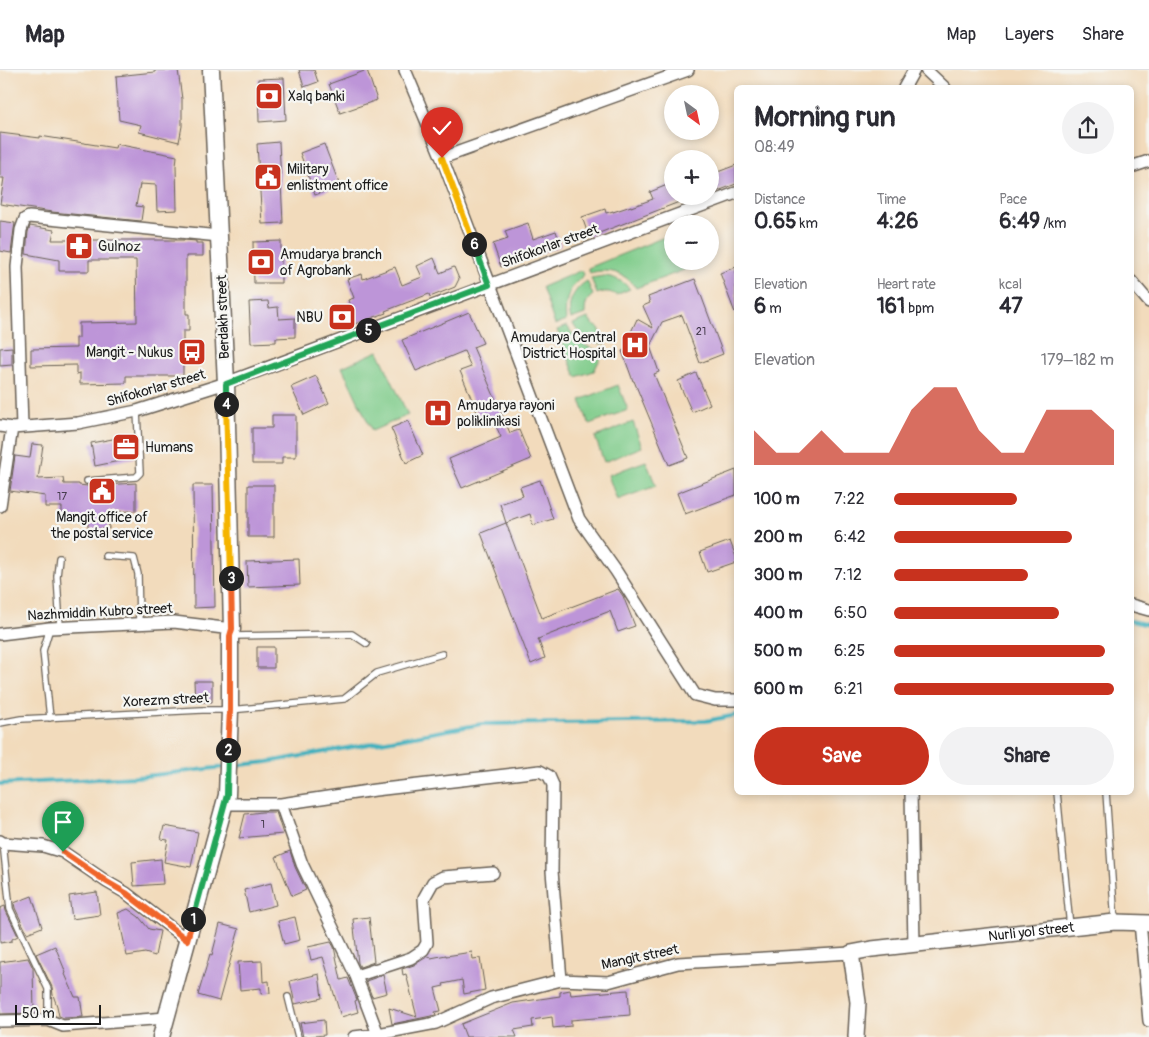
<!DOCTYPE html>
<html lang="en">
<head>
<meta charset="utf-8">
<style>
	:root { --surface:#fff; --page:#f2f2f3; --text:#2b2b33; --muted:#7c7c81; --line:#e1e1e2; --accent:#c8321e }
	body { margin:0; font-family:Pangolin,sans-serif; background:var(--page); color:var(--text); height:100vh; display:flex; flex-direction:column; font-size:19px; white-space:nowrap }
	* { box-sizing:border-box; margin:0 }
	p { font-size:16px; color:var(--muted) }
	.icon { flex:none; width:28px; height:28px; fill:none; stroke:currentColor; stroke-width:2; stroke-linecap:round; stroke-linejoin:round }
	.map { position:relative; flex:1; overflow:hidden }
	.panel { position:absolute; left:734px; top:15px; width:400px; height:710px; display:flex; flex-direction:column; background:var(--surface); border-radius:8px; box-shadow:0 2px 8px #0003 }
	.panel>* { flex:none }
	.needle { width:32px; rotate:147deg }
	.controls { position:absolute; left:664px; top:15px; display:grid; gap:10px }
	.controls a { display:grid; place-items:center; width:55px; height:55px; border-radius:50%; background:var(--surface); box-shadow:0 2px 8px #0003; font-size:25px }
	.scale { position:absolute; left:15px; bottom:12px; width:86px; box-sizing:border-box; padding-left:5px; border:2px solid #1c1c1c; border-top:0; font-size:14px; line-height:18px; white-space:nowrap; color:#1c1c1c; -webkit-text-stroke:4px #f6f6f2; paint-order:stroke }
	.pin { position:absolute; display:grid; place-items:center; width:42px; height:42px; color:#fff; margin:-51px -21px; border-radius:50% 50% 50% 0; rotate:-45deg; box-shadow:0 0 5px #0007 }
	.pin .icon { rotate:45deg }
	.km { position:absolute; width:25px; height:25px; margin:-12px; border-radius:50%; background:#222; color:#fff; font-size:14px; line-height:25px; text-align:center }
	.round { display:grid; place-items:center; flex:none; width:52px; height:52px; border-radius:26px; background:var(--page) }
	.overview { display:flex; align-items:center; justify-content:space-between; height:85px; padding:0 20px }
	h1 { font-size:28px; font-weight:700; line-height:38px }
	.stats { display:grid; grid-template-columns:repeat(3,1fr); gap:8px; height:85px; padding:5px 20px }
	.stats div { display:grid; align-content:center }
	.stats b { font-size:21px; font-weight:700 }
	.stats small { font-size:14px; font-weight:400 }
	.stats p { font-size:14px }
	.chart { height:140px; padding:10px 20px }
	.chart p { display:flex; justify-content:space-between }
	.chart svg { width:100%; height:90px; margin-top:5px; fill:var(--accent); opacity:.7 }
	.primary-button { display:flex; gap:10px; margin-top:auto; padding:10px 20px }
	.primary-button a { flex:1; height:58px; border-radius:30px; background:var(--accent); color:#fff; font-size:20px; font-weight:700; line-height:58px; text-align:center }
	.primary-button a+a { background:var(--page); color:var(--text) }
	ul { padding:0 20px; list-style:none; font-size:16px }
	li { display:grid; grid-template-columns:80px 60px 1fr; align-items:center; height:38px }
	li i { height:12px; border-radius:6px; background:var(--accent) }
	header { display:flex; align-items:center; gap:30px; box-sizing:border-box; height:70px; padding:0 25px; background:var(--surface); border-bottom:1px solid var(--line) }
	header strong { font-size:24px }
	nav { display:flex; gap:28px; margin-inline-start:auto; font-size:18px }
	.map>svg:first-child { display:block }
	.green { fill:#80cc8b; stroke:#4e7454 }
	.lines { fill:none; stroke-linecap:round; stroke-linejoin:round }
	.stream { stroke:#42b1be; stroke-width:4 }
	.building { fill:#bd95d8 }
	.service-casing { stroke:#675f54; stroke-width:8 }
	.minor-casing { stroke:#675f54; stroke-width:14 }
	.tertiary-casing { stroke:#675f54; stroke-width:18 }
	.secondary-casing { stroke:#675f54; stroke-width:19 }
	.service { stroke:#fff; stroke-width:5.5 }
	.minor { stroke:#fff; stroke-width:11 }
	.tertiary { stroke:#fff; stroke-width:15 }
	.secondary { stroke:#fff; stroke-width:16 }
	.split-1-casing { stroke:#fff; stroke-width:10 }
	.split-2-casing { stroke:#fff; stroke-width:10 }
	.split-3-casing { stroke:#fff; stroke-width:10 }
	.split-4-casing { stroke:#fff; stroke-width:10 }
	.split-5-casing { stroke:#fff; stroke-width:10 }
	.split-6-casing { stroke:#fff; stroke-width:10 }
	.split-7-casing { stroke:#fff; stroke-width:10 }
	.split-1 { stroke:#f0652b; stroke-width:6 }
	.split-2 { stroke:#22a559; stroke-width:6 }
	.split-3 { stroke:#f0652b; stroke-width:6 }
	.split-4 { stroke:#f5b400; stroke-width:6 }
	.split-5 { stroke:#22a559; stroke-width:6 }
	.split-6 { stroke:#22a559; stroke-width:6 }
	.split-7 { stroke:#f5b400; stroke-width:6 }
	.labels { text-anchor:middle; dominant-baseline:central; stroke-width:4.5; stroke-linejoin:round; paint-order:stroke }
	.number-label { font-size:11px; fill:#443a4b }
	.poi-label { font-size:14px; fill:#1c1c1c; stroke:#f6f6f2; text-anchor:start }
	.street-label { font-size:14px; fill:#1c1c1c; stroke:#f6f6f2 }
</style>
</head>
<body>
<header>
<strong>Map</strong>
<nav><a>Map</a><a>Layers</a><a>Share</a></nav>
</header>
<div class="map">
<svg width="1149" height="967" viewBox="0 0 1149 967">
	<rect width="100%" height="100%" fill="#f6f6f2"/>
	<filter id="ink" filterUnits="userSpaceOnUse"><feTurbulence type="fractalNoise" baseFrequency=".02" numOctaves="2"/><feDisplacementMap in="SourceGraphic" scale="10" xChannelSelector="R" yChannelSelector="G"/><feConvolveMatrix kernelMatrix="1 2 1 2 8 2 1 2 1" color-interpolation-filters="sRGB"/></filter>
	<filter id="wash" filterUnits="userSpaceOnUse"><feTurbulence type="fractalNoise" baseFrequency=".0096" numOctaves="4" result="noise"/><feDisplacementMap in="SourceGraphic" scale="20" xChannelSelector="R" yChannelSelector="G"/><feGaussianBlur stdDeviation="1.12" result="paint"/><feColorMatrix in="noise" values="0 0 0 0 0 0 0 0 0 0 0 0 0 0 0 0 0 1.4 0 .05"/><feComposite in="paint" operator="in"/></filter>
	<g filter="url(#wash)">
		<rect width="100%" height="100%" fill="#f2dbbc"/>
		<!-- green -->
		<path class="green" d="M 672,164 L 672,191 L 691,191 L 684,200 L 636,218 C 625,202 607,198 590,203 L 588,198 Z
			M 582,200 L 584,205 C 568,218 564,231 566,251 L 555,255 L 542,217 Z
			M 604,206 C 615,207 623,211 630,219 L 616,225 C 610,221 604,221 597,224 L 591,208 Z
			M 587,211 L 593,225 C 586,230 585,235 585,244 L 571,249 C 566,233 574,219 587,211 Z
			M 588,248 L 592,254 L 599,258 L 606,274 C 591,275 580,266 573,254 Z
			M 567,256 C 576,270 587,280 604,281 L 594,301 L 576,307 L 557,260 Z
			M 378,281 L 408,345 L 372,361 L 342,297 Z
			M 618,315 L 628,340 L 589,354 L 580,330 Z
			M 633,352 L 642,377 L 604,392 L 595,367 Z
			M 646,391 L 656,416 L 617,430 L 608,405 Z"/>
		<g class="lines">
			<!-- stream -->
			<path class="stream" d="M 1131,551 L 1149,555
				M 231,696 L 268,692 L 482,654 L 706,651 L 736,645
				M 0,714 L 137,707 L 224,697"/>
		</g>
		<g id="blocks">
			<!-- building -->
			<path class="building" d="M 155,0 L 178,0 L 182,29 L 182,56 L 179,72 L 139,62 L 141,55 L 119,50 L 116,6 L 155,2 Z
				M 299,0 L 314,0 L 318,12 L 304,17 Z
				M 367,0 L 377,30 L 340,43 L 329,14 Z
				M 284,8 L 286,50 L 259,52 L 258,9 Z
				M 0,63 L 40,68 L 40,66 L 115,78 L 116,74 L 177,86 L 176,96 L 177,140 L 157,141 L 156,115 L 140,114 L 136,136 L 143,137 L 141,151 L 52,142 L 0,134 L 4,108 L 0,108 Z
				M 279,72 L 283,153 L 262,154 L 257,74 Z
				M 324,74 L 340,116 L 315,125 L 300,83 Z
				M 736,95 L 736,114 L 710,124 L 710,105 Z
				M 672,113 L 672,126 L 692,127 L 589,167 L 582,147 L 605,139 L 606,143 L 613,141 L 613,142 L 631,136 L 631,137 L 653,129 L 650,122 Z
				M 0,151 L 15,153 L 14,159 L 11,183 L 0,181 Z
				M 528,153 L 533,169 L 556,161 L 561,176 L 501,197 L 493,174 L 508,169 L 505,161 Z
				M 30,156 L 54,160 L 52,170 L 184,170 L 196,171 L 196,173 L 203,173 L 203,186 L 186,186 L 186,244 L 189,244 L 189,261 L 183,261 L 183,306 L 126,306 L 126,313 L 80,314 L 80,303 L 76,304 L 76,295 L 31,296 L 31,279 L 76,278 L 76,268 L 79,268 L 79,253 L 137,252 L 136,190 L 89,190 L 89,201 L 59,201 L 59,190 L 26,184 L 28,162 Z
				M 281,171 L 281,213 L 254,213 L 253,172 Z
				M 434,188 L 440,203 L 454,197 L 459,209 L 455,217 L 430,227 L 429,224 L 385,241 L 386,243 L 340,259 L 335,245 L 351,239 L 348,230 L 354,228 L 347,209 L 362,204 L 363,209 L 395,197 L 402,215 L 422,207 L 417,196 Z
				M 736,197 L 736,243 L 735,243 L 720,203 Z
				M 695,209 L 723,284 L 700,293 L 682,245 L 662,252 L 650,276 L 659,302 L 654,304 L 688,388 L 669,395 L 634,311 L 633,311 L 622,281 L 627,279 L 626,275 L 632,274 L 629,270 L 635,264 L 631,262 L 637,249 L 653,258 L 643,236 L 650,233 L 648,227 Z
				M 268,231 L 269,238 L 278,237 L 279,249 L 295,248 L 295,267 L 276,268 L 276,272 L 251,273 L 249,232 Z
				M 469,242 L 483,273 L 473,277 L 510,363 L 519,360 L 531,389 L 462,418 L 449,389 L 501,367 L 491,345 L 480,349 L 460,301 L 471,297 L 464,281 L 416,301 L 402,270 Z
				M 12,277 L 12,295 L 0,296 L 0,278 Z
				M 696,303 L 710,334 L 692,342 L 678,311 Z
				M 316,306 L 329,333 L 304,345 L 291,317 Z
				M 272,345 L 296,345 L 296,387 L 282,387 L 282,394 L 252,394 L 252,358 L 272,358 Z
				M 408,351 L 423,385 L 406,393 L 391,358 Z
				M 129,366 L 134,388 L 95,396 L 91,373 Z
				M 32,374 L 43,375 L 38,409 L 63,408 L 64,414 L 79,414 L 79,415 L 87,416 L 136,413 L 136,441 L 108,442 L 109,459 L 88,459 L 88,448 L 62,449 L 62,437 L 45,437 L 45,426 L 10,421 L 15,386 L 30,388 Z
				M 736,400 L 736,425 L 685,444 L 677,423 Z
				M 540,410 L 553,449 L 533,455 L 530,444 L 506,453 L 500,434 L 523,426 L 520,417 Z
				M 193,415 L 213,415 L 215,537 L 194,538 Z
				M 248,415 L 274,415 L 274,467 L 248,467 Z
				M 506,453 L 542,548 L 618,519 L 623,526 L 635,556 L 618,562 L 610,541 L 538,569 L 545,588 L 531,594 L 481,463 Z
				M 730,471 L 736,487 L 736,492 L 707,502 L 700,482 Z
				M 299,489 L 300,515 L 248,517 L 247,491 Z
				M 257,577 L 274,577 L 274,598 L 257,598 Z
				M 194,611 L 212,611 L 212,632 L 195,632 Z
				M 262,742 L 276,742 L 283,764 L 239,768 L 245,744 Z
				M 164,756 L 198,762 L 191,797 L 164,792 L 168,770 L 161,769 Z
				M 290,781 L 295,797 L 306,820 L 292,826 L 276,787 Z
				M 161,789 L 163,814 L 134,816 L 132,792 Z
				M 271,813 L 276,835 L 249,842 L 244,820 Z
				M 97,822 L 100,845 L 72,849 L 69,826 Z
				M 32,826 L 42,857 L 27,863 L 15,838 L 14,833 Z
				M 5,836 L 6,841 L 18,866 L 12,869 L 12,871 L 0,873 L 0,838 Z
				M 128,839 L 139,847 L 149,859 L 160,861 L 155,886 L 145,883 L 127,886 L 118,843 Z
				M 295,847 L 300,870 L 284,874 L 278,851 Z
				M 369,847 L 374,892 L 360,897 L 358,893 L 353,849 Z
				M 220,854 L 239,859 L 219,931 L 198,925 L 210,884 L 212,885 Z
				M 331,872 L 334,877 L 341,910 L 348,908 L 357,930 L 355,931 L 358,942 L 341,947 L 323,887 L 311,890 L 308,877 Z
				M 55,876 L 66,903 L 65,904 L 75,927 L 80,927 L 83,947 L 64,948 L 59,946 L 57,936 L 53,925 L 52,917 L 36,884 Z
				M 472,882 L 473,889 L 480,888 L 485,920 L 464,924 L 462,910 L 443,914 L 444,916 L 435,918 L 441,941 L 435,942 L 436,945 L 392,954 L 389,938 L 417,947 L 406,904 L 403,905 L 402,899 L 414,895 L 425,888 L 430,886 L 431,888 L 446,885 L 446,886 Z
				M 28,888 L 33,898 L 34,943 L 0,944 L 0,892 Z
				M 262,891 L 263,912 L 269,911 L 270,923 L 261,924 L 261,918 L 240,920 L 238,892 Z
				M 319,904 L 322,928 L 295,934 L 290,911 Z
				M 383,905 L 387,923 L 372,927 L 366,911 Z
				M 570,920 L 571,925 L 628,920 L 630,945 L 571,950 L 571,956 L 553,958 L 552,947 L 532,950 L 533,957 L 514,960 L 517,967 L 466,967 L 461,954 L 513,933 L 560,926 L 560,922 Z
				M 324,950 L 325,965 L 303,967 L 300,953 Z"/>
		</g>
	</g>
	<g filter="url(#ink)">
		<use href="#blocks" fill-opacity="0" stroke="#675f54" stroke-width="1"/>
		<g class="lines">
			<defs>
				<path id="service" d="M 87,411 L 136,407 L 140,403 L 137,341
					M 105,486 L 134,488 L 138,504 L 139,554
					M 59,488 L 57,506 L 60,557
					M 50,558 L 43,581 L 50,648
					M 233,566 L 352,564 L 367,574
					M 0,653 L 21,649 L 202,640 L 230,640 L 344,629 L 377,603 L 442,584
					M 1057,722 L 1070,857
					M 1106,722 L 1115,852
					M 3,773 L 10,839 L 48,919 L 48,950
					M 288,927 L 298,967"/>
				<path id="minor" d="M 405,0 L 442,88 L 579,449 L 616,501 L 695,625 L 715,630 L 736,630
					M 926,0 L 945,18
					M 904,18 L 914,0
					M 442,88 L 688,0
					M 1131,97 L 1149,91
					M 1131,211 L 1149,232
					M 0,356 L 12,358 L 78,353 L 137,341 L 226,313 L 736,123
					M 22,357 L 17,197 L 21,160 L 25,149 L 29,147 L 219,166
					M 0,436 L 12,358
					M 1131,535 L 1149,540
					M 0,564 L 50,558 L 174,552 L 232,559
					M 911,722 L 914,875
					M 224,734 L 281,734 L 375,720 L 540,701 L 549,706 L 553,715 L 552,801 L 561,910
					M 281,734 L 302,794 L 356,906 L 379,967
					M 0,771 L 3,773 L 43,776 L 63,782 L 107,812 L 126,823 L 187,870
					M 1140,852 L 1149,951
					M 356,906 L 411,888 L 423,880 L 427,873 L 424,828 L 433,812 L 443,807 L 493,803
					M 0,951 L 48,950 L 63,956 L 166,948
					M 354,967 L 378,964 L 436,953 L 491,928 L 561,910 L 608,912 L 678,893 L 851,883"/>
				<g id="tertiary">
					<path id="s1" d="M 856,967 L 858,932 L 851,883 L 872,879 L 1115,852 L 1149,853"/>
				</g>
				<path id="secondary" d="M 161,967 L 227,725 L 230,640 L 230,566 L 232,559 L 226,313 L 211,0"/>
			</defs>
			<!-- service casing -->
			<use href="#service" class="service-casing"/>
			<!-- minor casing -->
			<use href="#minor" class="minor-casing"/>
			<!-- tertiary casing -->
			<use href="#tertiary" class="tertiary-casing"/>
			<!-- secondary casing -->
			<use href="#secondary" class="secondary-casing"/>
			<!-- service -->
			<use href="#service" class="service"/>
			<!-- minor -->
			<use href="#minor" class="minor"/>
			<!-- tertiary -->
			<use href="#tertiary" class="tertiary"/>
			<!-- secondary -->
			<use href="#secondary" class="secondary"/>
		</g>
	</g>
	<g class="lines" filter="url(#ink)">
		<defs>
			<path id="split-1" d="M 63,782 L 107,812 L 126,823 L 187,870 L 193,849"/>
			<path id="split-2" d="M 193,849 L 227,725 L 228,680"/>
			<path id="split-3" d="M 228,680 L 230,640 L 230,566 L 232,559 L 231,508"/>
			<path id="split-4" d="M 226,334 L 231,508"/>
			<path id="split-5" d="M 226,334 L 226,314 L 368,260"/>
			<path id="split-6" d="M 368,260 L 489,215 L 474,174"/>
			<path id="split-7" d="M 442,88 L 474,174"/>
		</defs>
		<!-- split-1 casing -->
		<use href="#split-1" class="split-1-casing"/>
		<!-- split-2 casing -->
		<use href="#split-2" class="split-2-casing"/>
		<!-- split-3 casing -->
		<use href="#split-3" class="split-3-casing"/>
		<!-- split-4 casing -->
		<use href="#split-4" class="split-4-casing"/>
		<!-- split-5 casing -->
		<use href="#split-5" class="split-5-casing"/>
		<!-- split-6 casing -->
		<use href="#split-6" class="split-6-casing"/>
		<!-- split-7 casing -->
		<use href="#split-7" class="split-7-casing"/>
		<!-- split-1 -->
		<use href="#split-1" class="split-1"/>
		<!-- split-2 -->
		<use href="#split-2" class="split-2"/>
		<!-- split-3 -->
		<use href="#split-3" class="split-3"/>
		<!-- split-4 -->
		<use href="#split-4" class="split-4"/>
		<!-- split-5 -->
		<use href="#split-5" class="split-5"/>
		<!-- split-6 -->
		<use href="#split-6" class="split-6"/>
		<!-- split-7 -->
		<use href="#split-7" class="split-7"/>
	</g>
	<!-- icons -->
	<defs>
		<symbol id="bank-square" viewBox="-11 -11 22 22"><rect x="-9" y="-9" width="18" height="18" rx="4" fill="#c8321e" stroke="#f6f6f2"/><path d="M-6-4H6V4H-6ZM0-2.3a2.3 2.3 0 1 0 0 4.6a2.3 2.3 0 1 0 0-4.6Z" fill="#fff"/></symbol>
		<symbol id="civic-square" viewBox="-11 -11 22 22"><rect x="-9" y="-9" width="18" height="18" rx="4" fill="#c8321e" stroke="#f6f6f2"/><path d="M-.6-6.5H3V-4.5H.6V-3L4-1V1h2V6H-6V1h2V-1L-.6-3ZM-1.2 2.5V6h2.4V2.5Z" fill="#fff"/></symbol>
		<symbol id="pharmacy-square" viewBox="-11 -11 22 22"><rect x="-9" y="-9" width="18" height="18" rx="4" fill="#c8321e" stroke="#f6f6f2"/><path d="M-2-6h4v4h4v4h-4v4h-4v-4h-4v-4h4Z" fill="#fff"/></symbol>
		<symbol id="hospital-square" viewBox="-11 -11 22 22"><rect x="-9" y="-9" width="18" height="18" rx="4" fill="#c8321e" stroke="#f6f6f2"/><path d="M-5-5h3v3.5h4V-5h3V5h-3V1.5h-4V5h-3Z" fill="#fff"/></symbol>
		<symbol id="bus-square" viewBox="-11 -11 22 22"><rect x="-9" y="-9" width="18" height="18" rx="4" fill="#c8321e" stroke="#f6f6f2"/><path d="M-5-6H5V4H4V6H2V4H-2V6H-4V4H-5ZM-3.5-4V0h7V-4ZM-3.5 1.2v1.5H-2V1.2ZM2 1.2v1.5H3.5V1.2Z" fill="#fff"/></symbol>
		<symbol id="office-square" viewBox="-11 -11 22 22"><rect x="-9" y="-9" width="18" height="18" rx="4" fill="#c8321e" stroke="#f6f6f2"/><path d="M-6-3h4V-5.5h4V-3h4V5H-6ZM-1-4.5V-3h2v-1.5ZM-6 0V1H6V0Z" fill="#fff"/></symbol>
	</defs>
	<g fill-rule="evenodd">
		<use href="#bank-square" x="253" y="10" width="32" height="32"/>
		<use href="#civic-square" x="252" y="91" width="32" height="32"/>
		<use href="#pharmacy-square" x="63" y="160" width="32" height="32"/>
		<use href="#bank-square" x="245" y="176" width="32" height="32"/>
		<use href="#bank-square" x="326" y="231" width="32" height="32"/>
		<use href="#hospital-square" x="619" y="259" width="32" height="32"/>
		<use href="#bus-square" x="176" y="266" width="32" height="32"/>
		<use href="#hospital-square" x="422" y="327" width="32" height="32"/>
		<use href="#office-square" x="110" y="361" width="32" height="32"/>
		<use href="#civic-square" x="86" y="405" width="32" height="32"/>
	</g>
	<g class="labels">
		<!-- number labels -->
		<g class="number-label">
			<text x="701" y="261">21</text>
			<text x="62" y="426">17</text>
			<text x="263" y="754">1</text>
		</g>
		<!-- poi labels -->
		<g class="poi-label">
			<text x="288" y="26">Xalq banki</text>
			<text x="287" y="99">Military<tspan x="287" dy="16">enlistment office</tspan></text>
			<text x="98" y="176">Gulnoz</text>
			<text x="280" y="184">Amudarya branch<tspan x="280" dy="16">of Agrobank</tspan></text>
			<text x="323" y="247" text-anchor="end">NBU</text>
			<text x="616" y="267" text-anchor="end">Amudarya Central<tspan x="616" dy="16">District Hospital</tspan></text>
			<text x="173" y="282" text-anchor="end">Mangit - Nukus</text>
			<text x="457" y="335">Amudarya rayoni<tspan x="457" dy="16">poliklinikasi</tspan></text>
			<text x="145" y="377">Humans</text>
			<text x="102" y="447" text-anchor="middle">Mangit office of<tspan x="102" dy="16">the postal service</tspan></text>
		</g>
		<!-- street labels -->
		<g class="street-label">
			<text transform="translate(550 176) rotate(-20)">Shifokorlar street</text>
			<text transform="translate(223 247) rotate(-92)">Berdakh street</text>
			<text transform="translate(156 318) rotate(-16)">Shifokorlar street</text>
			<text transform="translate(100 542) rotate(-3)">Nazhmiddin Kubro street</text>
			<text transform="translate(166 630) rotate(-3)">Xorezm street</text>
			<text stroke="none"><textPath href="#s1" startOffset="266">Nurli yol street</textPath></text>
			<text transform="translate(640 887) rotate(-12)">Mangit street</text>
		</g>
	</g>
</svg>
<div class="controls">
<a><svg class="needle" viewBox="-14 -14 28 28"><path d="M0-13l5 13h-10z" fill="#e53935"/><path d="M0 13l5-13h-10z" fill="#7c7c81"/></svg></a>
<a>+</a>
<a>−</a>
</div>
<div class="scale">50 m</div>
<div class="pin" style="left:63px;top:782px;background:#1e9e55"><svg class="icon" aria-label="arrive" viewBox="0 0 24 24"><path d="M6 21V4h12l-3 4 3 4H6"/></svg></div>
<div class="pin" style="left:442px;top:88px;background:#d93025"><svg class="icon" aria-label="check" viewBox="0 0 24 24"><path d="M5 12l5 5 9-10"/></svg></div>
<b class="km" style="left:193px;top:849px">1</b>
<b class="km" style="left:228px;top:680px">2</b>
<b class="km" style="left:231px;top:508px">3</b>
<b class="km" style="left:226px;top:334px">4</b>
<b class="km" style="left:368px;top:260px">5</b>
<b class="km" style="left:474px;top:174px">6</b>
<section class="panel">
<div class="overview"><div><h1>Morning run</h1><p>08:49</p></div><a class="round"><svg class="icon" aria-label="share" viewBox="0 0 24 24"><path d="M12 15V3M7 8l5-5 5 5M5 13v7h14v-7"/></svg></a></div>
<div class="stats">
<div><p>Distance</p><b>0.65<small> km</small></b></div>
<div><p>Time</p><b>4:26</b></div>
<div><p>Pace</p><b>6:49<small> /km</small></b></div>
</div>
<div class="stats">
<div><p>Elevation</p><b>6<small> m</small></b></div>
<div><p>Heart rate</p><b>161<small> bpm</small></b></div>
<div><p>kcal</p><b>47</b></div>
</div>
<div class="chart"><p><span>Elevation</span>179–182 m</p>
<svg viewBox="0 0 160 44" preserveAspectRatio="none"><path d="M0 44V27L10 38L20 38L30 27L40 38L50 38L60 38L70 17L80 6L90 6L100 27L110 38L120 38L130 17L140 17L150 17L160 27V44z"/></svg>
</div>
<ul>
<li><b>100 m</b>7:22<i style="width:56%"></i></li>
<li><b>200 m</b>6:42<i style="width:81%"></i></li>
<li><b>300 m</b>7:12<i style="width:61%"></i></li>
<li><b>400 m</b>6:50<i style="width:75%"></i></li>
<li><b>500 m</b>6:25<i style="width:96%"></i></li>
<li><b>600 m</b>6:21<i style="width:100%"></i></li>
</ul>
<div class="primary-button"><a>Save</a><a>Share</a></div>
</section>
</div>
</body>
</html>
